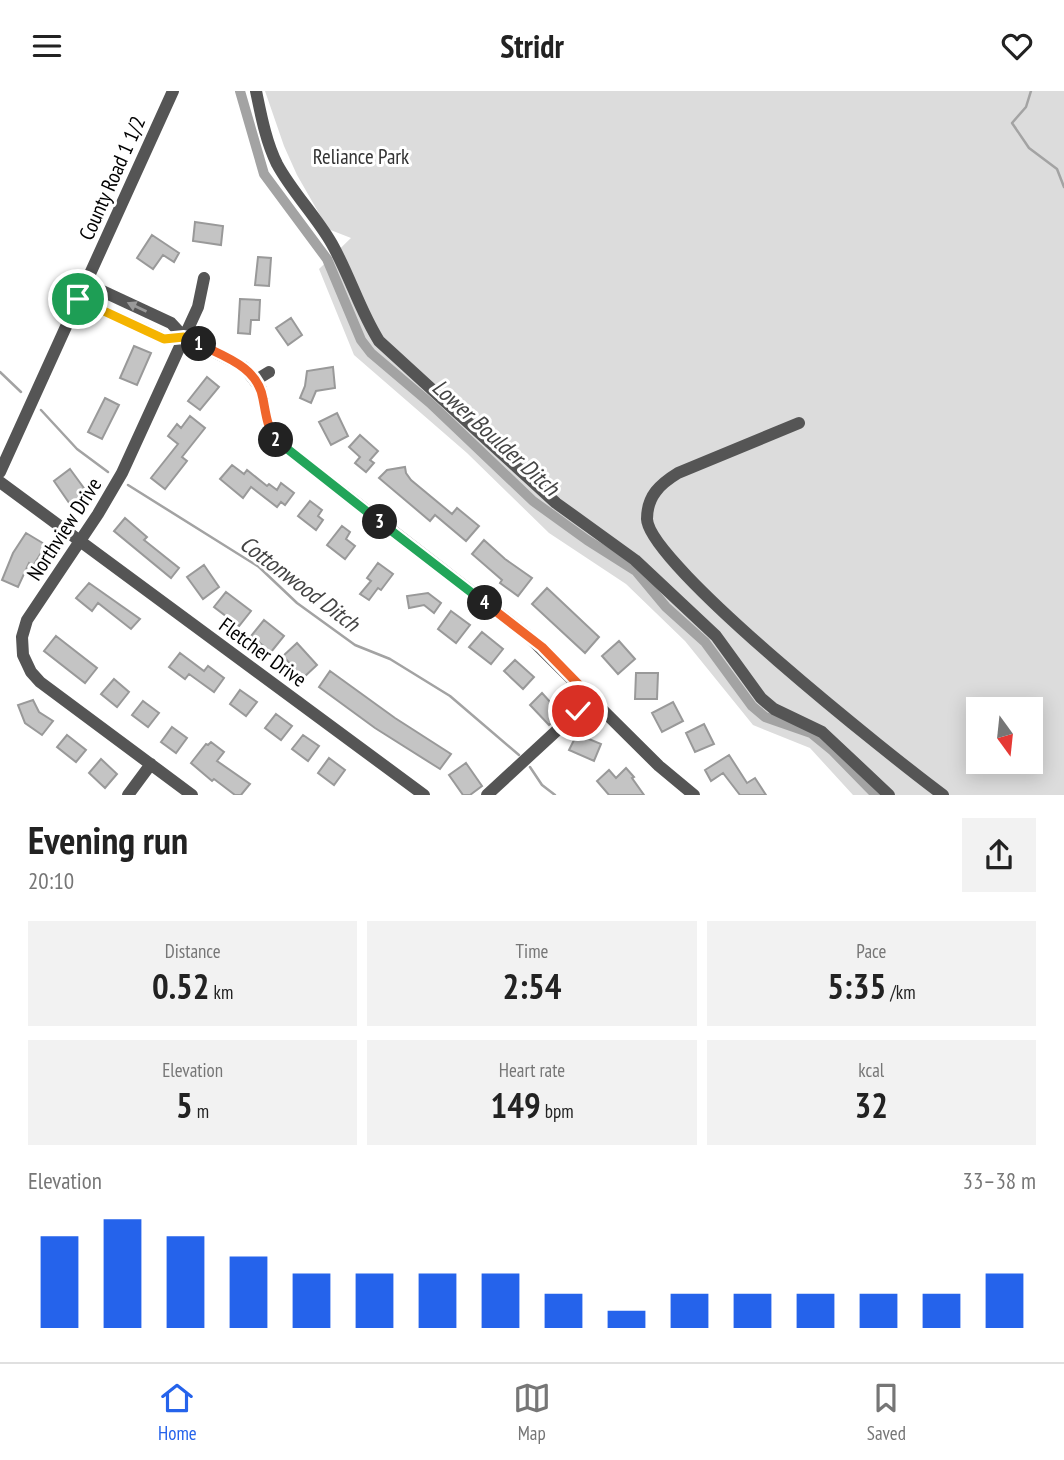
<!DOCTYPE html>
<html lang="en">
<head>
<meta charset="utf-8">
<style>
	:root { --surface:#fff; --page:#f2f2f2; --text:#222; --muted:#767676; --line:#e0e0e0; --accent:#2563eb }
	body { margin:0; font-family:"PT Sans Narrow",sans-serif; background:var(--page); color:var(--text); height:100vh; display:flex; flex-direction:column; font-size:26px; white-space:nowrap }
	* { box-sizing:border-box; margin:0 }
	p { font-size:23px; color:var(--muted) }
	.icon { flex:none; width:38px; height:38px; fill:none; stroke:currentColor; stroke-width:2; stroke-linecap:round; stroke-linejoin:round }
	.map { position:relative; height:704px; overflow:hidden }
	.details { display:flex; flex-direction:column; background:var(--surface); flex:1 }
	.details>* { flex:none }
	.needle { width:46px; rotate:165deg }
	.fabs { position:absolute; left:966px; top:606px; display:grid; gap:14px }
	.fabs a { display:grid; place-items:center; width:77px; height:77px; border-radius:0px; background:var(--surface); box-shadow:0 4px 18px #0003; font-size:35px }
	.pin { position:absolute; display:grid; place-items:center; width:60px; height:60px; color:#fff; margin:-30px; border:4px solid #fff; border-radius:50%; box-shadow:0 2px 7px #0007 }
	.km { position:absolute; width:35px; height:35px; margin:-18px; border-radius:50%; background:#222; color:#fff; font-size:19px; line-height:35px; text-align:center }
	.round { display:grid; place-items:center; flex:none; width:74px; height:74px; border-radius:0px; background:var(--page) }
	.headline { display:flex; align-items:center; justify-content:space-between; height:119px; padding:0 28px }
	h1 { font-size:38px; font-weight:700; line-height:52px }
	.metrics { display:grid; grid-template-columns:repeat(3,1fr); gap:10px; height:119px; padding:7px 28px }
	.metrics div { display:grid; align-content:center; border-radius:0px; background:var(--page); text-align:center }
	.metrics b { font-size:35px; font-weight:700 }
	.metrics small { font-size:19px; font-weight:400 }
	.metrics p { font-size:19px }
	.chart { height:196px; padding:14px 28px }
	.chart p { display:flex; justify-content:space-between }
	.chart svg { width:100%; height:126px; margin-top:7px; stroke:var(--accent); stroke-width:6 }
	header { display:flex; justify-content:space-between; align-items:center; height:91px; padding:0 28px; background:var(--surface); font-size:32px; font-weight:700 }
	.dock { display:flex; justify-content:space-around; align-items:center; height:98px; border-top:2px solid var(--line); background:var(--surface); font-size:19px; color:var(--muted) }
	.dock a { display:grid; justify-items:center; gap:4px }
	.dock .active { color:var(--accent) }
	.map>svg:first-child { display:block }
	.green { fill:#dcdcdc; fill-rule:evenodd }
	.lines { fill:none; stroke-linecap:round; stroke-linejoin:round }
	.stream { stroke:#a3a3a3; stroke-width:2.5 }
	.canal { stroke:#a3a3a3; stroke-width:10 }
	.building { fill:#c4c4c4; stroke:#999; stroke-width:2 }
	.minor { stroke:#555; stroke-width:12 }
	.oneway { fill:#999 }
	.split-1-casing { stroke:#fff; stroke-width:14 }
	.split-2-casing { stroke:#fff; stroke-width:14 }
	.split-3-casing { stroke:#fff; stroke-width:14 }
	.split-4-casing { stroke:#fff; stroke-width:14 }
	.split-5-casing { stroke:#fff; stroke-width:14 }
	.split-6-casing { stroke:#fff; stroke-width:14 }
	.split-1 { stroke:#f5b400; stroke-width:9 }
	.split-2 { stroke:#f0652b; stroke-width:9 }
	.split-3 { stroke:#22a559; stroke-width:9 }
	.split-4 { stroke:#22a559; stroke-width:9 }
	.split-5 { stroke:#f0652b; stroke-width:9 }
	.split-6 { stroke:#f5b400; stroke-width:9 }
	.labels { text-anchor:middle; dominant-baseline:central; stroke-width:6; stroke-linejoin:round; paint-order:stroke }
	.park-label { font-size:21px; fill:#333; stroke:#fff }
	.street-label { font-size:21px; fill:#000; stroke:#fff }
	.water-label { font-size:23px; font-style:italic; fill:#444; stroke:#fff }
</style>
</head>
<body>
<header><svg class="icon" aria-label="menu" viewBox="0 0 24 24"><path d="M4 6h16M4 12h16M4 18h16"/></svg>Stridr<svg class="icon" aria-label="heart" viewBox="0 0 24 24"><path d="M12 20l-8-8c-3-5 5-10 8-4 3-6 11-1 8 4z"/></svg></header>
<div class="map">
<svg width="1064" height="704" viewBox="0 0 1064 704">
	<rect width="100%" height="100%" fill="#fff"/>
	<!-- green -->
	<path class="green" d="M 265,0 L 1064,0 L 1064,704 L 853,704 L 810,657 L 753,634 L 685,550 L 626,493 L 549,442 L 467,362 L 354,264 L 319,178 L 351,147 L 328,138 L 297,84 L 284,55 ZM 978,618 L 1031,618 L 1031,670 L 978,670 Z"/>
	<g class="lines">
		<!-- stream -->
		<path class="stream" d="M 1031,0 L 1026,16 L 1012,32 L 1029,57 L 1057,78 L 1064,96
			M 0,281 L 21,301
			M 41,319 L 77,358 L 108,381
			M 128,394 L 259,476 L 297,512 L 355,554 L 390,568 L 450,605 L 519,664
			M 530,676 L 542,694 L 555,704"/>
		<!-- canal -->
		<path class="canal" d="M 240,0 L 264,83 L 327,168 L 361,249 L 371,262 L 430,312 L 533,410 L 587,449 L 636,480 L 666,516 L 705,551 L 752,615 L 765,626 L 811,642 L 833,660 L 876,704"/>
	</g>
	<!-- building -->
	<path class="building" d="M 195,131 L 223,135 L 221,154 L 193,150 Z
		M 152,144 L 179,162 L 174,171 L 163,164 L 153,178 L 137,167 Z
		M 258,166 L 271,167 L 269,195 L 255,194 Z
		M 240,208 L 260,209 L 259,229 L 251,229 L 250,243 L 238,242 Z
		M 291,227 L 302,244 L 288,254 L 276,237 Z
		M 134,255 L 151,262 L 137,294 L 120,287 Z
		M 333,276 L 335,297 L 316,300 L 311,312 L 300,307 L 305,295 L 307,280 Z
		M 207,286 L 219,296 L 200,319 L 188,310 Z
		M 105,307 L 119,314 L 102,348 L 88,341 Z
		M 337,322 L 348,345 L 331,354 L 319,331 Z
		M 190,325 L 205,337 L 182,366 L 187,370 L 165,398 L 151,387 L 178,353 L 168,345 L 177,333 L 181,337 Z
		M 360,344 L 378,360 L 370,369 L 374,372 L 366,381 L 355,372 L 360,366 L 349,356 Z
		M 232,374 L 244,383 L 247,379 L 267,395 L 269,393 L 277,399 L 281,392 L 294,402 L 285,414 L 281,411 L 277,416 L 251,396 L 243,407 L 220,388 Z
		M 405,376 L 406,382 L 411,389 L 452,423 L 457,417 L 479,435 L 466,450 L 435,424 L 430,430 L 379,387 L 387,379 Z
		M 70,378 L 89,404 L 72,416 L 54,390 Z
		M 310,410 L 322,419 L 318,425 L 323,429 L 316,439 L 298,425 Z
		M 125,427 L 147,446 L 144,449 L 179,477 L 171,487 L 114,440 Z
		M 342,435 L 350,441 L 346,448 L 355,455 L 345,468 L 327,454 Z
		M 26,442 L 46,454 L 33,475 L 29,472 L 18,496 L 2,489 L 13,462 Z
		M 484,449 L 505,468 L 532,487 L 518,505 L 500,492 L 502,489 L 472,463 Z
		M 378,472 L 393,483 L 381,499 L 378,497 L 369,509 L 360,503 L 371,490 L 367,487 Z
		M 204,474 L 219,496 L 203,508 L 187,486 Z
		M 89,492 L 140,528 L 131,538 L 98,512 L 92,520 L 76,507 Z
		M 547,497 L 599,546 L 585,562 L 532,513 Z
		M 226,501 L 251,520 L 239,535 L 214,516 Z
		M 428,502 L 441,512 L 434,522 L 424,514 L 409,517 L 407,505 Z
		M 451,520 L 470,534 L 456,552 L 438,538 Z
		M 264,529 L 284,545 L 271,561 L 251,545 Z
		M 482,541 L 503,558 L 491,573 L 469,556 Z
		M 56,545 L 97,577 L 85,592 L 44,560 Z
		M 619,550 L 635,568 L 618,583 L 602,565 Z
		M 297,552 L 317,574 L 303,587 L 283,565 Z
		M 180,562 L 204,580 L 208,575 L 224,587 L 214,601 L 189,583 L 185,588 L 169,576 Z
		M 515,569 L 534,586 L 523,598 L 504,580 Z
		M 330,580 L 395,627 L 451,663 L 440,678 L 375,637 L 319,596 Z
		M 636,582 L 658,582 L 657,608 L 635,608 Z
		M 114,588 L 129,601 L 117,616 L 101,603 Z
		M 240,599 L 257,611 L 246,625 L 230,613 Z
		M 542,602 L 561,623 L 549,634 L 530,614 Z
		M 33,609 L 39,621 L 53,630 L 42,644 L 25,632 L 18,614 Z
		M 143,610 L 159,622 L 148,636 L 132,624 Z
		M 673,611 L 683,630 L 662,641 L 652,622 Z
		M 276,623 L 292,635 L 281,649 L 265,637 Z
		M 704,633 L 714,653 L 695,661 L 686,642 Z
		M 172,636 L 187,647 L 176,662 L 161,651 Z
		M 577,643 L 601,653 L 594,670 L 569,659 Z
		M 67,644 L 86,659 L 76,671 L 57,656 Z
		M 303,644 L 319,655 L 308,670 L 292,658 Z
		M 211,651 L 224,661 L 217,670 L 250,693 L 241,704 L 235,704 L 214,688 L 212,690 L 191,672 L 206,653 L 208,654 Z
		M 729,664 L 747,692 L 755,687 L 766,704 L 740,704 L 723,682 L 711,690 L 705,679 Z
		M 329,667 L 345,679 L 334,694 L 318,682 Z
		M 101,668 L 117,683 L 105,697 L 89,682 Z
		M 466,672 L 482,695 L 470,704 L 463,704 L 449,684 Z
		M 626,677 L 634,686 L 632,687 L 644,704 L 609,704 L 597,690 L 609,679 L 616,687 Z"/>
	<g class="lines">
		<!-- minor -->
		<path class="minor" d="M 256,0 C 261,24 266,51 277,73 C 292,101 316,125 332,153 C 350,185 360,220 379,250 L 556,412 L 635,469 L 716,545 L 761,607 L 774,618 L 822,641 L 889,704
			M 85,192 L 171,232 L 184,246 L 244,276 L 261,298 L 268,334 L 277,350 L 526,543 L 659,675 L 694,704
			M 78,208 L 165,248 L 184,246
			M 256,289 L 269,281
			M 799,332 L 678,382 C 660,393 647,405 647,428 C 648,473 897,670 943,704
			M 0,381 L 173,0
			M 0,391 L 424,704
			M 128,704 L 151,673
			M 192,704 L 40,591 L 31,581 L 23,564 L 22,546 L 27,529 L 98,423 L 122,382 L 198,216 L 204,187
			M 487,704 L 592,607"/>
	</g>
	<!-- one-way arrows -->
	<defs><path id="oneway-solid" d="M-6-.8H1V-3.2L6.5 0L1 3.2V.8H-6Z" transform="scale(1.75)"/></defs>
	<use class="oneway" href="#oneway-solid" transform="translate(137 216) rotate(-155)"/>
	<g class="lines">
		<defs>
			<path id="split-1" d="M 78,208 L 164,248 L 184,246 L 199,253"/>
			<path id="split-2" d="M 199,253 C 225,266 258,276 263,308 C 266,323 267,336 276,349"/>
			<path id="split-3" d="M 276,349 L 380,431"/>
			<path id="split-4" d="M 380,431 L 485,512"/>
			<path id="split-5" d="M 485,512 L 542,556 L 584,599"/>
			<path id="split-6" d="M 578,620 L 592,607 L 584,599"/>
		</defs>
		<!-- split-1 casing -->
		<use href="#split-1" class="split-1-casing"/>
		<!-- split-2 casing -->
		<use href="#split-2" class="split-2-casing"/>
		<!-- split-3 casing -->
		<use href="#split-3" class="split-3-casing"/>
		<!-- split-4 casing -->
		<use href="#split-4" class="split-4-casing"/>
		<!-- split-5 casing -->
		<use href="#split-5" class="split-5-casing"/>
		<!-- split-6 casing -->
		<use href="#split-6" class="split-6-casing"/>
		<!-- split-1 -->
		<use href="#split-1" class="split-1"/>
		<!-- split-2 -->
		<use href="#split-2" class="split-2"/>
		<!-- split-3 -->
		<use href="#split-3" class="split-3"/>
		<!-- split-4 -->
		<use href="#split-4" class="split-4"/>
		<!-- split-5 -->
		<use href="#split-5" class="split-5"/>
		<!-- split-6 -->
		<use href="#split-6" class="split-6"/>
	</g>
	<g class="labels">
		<!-- park labels -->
		<g class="park-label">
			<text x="361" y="65">Reliance Park</text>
		</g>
		<!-- street labels -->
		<g class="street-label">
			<text transform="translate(112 87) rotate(-66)">County Road 1 1/2</text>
			<text transform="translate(64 438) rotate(-57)">Northview Drive</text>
			<text transform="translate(263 561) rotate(36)">Fletcher Drive</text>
		</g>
		<!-- water labels -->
		<g class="water-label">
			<text transform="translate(496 346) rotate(42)">Lower Boulder Ditch</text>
			<text transform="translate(300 492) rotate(37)">Cottonwood Ditch</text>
		</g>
	</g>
</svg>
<div class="fabs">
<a><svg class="needle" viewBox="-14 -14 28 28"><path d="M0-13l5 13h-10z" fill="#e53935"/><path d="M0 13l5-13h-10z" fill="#767676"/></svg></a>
</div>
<div class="pin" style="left:78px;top:208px;background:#1e9e55"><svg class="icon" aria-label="arrive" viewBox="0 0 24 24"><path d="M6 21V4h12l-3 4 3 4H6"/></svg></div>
<div class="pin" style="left:578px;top:620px;background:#d93025"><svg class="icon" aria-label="check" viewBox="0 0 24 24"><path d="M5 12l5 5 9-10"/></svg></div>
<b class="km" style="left:199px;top:253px">1</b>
<b class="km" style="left:276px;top:349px">2</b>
<b class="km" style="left:380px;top:431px">3</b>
<b class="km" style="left:485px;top:512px">4</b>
</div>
<section class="details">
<div class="headline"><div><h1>Evening run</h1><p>20:10</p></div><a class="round"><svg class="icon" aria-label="share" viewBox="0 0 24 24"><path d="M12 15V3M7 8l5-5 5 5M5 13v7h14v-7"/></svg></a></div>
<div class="metrics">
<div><p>Distance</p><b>0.52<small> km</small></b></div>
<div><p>Time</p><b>2:54</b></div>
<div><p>Pace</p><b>5:35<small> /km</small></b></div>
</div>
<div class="metrics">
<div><p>Elevation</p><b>5<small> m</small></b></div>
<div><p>Heart rate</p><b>149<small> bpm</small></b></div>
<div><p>kcal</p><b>32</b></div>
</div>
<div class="chart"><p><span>Elevation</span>33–38 m</p>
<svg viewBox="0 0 160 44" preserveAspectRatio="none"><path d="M5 44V12M15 44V6M25 44V12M35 44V19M45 44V25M55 44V25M65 44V25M75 44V25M85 44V32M95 44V38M105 44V32M115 44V32M125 44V32M135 44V32M145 44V32M155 44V25"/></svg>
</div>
</section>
<nav class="dock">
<a class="active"><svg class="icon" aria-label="home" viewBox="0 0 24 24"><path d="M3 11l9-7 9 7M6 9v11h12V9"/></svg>Home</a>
<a><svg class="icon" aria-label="map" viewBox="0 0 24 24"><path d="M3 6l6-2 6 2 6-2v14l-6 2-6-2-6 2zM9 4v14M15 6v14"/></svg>Map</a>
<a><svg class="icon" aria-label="saved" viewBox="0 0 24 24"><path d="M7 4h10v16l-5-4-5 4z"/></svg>Saved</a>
</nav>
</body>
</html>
